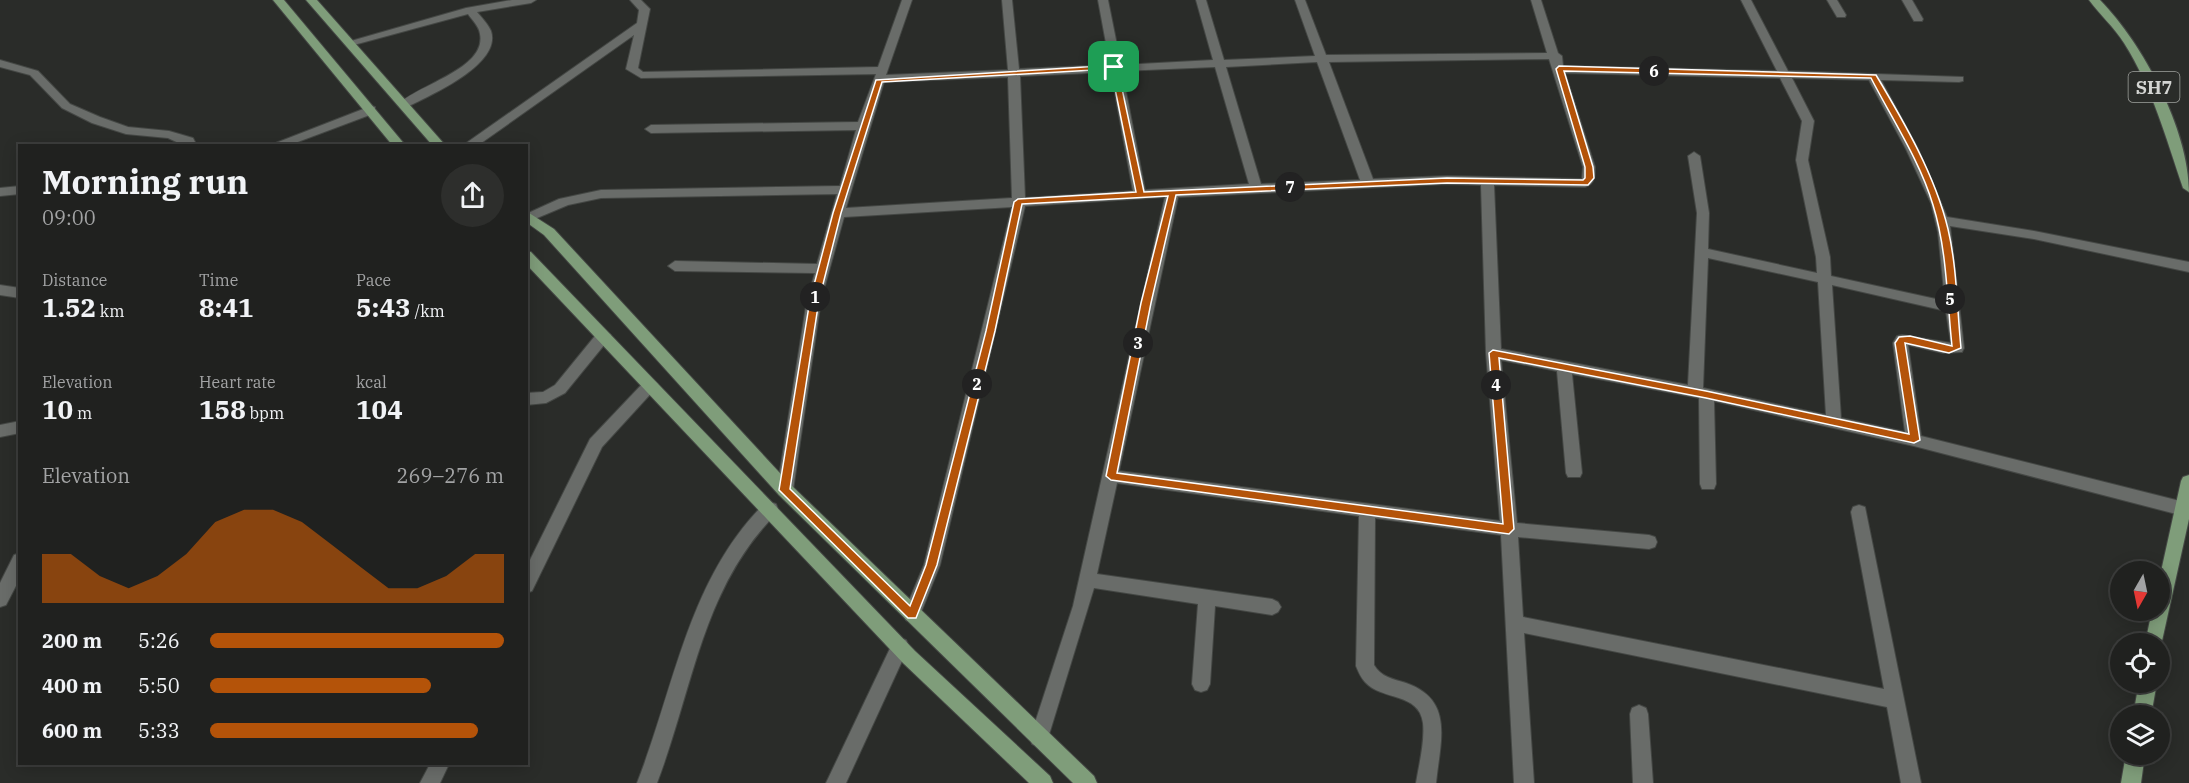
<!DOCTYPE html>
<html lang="en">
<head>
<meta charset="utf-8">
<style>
	:root { --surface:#20211f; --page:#2d2e2c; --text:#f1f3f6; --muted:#a2a3a4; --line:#3d3e3d; --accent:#b45309 }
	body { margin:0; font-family:"IBM Plex Serif",serif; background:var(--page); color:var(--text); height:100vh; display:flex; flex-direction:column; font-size:22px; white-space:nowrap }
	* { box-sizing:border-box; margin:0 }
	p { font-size:20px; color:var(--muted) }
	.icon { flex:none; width:33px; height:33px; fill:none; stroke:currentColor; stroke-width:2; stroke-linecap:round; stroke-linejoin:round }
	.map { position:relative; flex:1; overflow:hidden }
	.side { position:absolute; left:18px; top:144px; width:510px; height:621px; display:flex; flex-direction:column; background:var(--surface); border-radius:0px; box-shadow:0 3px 15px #0003,0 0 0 2px var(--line) }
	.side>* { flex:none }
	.needle { width:39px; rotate:189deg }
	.controls { position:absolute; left:2110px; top:561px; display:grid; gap:12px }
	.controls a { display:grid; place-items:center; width:60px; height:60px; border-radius:50%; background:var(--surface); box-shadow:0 3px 15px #0003,0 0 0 2px var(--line); font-size:30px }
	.pin { position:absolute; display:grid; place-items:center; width:51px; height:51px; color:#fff; margin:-26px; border-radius:12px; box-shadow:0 3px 9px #0006 }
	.km { position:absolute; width:30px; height:30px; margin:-15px; border-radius:50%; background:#222; color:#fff; font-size:16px; line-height:30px; text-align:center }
	.round { display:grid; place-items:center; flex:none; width:63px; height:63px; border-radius:32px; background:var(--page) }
	.summary { display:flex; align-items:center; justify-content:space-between; height:102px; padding:0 24px }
	h1 { font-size:33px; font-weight:700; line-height:45px }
	.figures { display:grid; grid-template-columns:repeat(3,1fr); gap:9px; height:102px; padding:6px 24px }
	.figures div { display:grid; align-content:center }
	.figures b { font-size:26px; font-weight:700 }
	.figures small { font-size:16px; font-weight:400 }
	.figures p { font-size:16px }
	.chart { height:168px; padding:12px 24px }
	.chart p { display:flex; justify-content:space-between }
	.chart svg { width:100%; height:108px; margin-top:6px; fill:var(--accent); opacity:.7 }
	ul { padding:0 24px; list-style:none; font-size:20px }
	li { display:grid; grid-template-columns:96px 72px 1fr; align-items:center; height:45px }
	li i { height:15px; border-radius:8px; background:var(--accent) }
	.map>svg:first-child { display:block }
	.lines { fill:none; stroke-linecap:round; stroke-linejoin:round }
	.minor-casing { stroke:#444744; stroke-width:2 }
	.primary-casing { stroke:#444744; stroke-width:2 }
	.minor { fill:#696c69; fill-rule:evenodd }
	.primary { fill:#7f9d7a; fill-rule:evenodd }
	.route { fill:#b45309; stroke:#fff; stroke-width:1.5; fill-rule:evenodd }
	.labels { text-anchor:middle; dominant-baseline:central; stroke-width:6; stroke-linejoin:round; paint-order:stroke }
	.shield { fill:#2a2c29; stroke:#a0a29f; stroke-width:1.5 }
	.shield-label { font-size:18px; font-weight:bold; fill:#d3d4d2 }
</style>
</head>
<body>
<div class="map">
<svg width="2189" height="783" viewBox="0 0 2189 783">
	<rect width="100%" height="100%" fill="#2a2c29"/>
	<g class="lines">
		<defs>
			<path id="minor" d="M 512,0 L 536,0 L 531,3 L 477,12 C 482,18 488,24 491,31 C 502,64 431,95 409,106 L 401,106 L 399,104 C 417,85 487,69 480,34 C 479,26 472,20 468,14 L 350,46 L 344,43 L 466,8 Z
				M 630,0 L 641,0 L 650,9 L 638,68 L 643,72 L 878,67 L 902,0 L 912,0 L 886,75 L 1008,70 L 1002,0 L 1012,0 L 1019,69 L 1110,65 L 1098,0 L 1108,0 L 1121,65 L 1213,60 L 1196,0 L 1206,0 L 1224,60 L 1315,56 L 1295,0 L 1305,0 L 1326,55 L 1547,53 L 1531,0 L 1541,0 L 1558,53 L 1562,56 L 1563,66 L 1777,71 L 1741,0 L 1751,0 L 1788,71 L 1963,77 L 1963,81 L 1959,82 L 1881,80 L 1918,149 L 1947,217 L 2034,231 L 2189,262 L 2189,272 L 2034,239 L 1950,226 L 1964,348 L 1962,352 L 1943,353 L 1908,345 L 1921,436 L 2184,502 L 2189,504 L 2189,514 L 2184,516 L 1914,446 L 1714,401 L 1716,484 L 1714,489 L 1702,489 L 1700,484 L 1699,398 L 1572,374 L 1582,473 L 1580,477 L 1568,477 L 1566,473 L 1557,371 L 1501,360 L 1517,523 L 1649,535 L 1655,537 L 1657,542 L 1655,547 L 1649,549 L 1518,537 L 1523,617 L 1884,689 L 1851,512 L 1853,507 L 1859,505 L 1865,507 L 1921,783 L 1901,783 L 1887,707 L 1524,633 L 1534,783 L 1514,783 L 1501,535 L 1375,518 L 1374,665 C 1381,677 1393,679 1406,683 C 1455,700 1440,742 1436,783 L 1416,783 C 1419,764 1425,742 1423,723 C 1419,692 1382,701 1365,682 C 1361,678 1358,671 1356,666 L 1359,516 L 1117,483 L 1097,574 L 1272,599 L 1278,602 L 1281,607 L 1278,612 L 1272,615 L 1215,606 L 1210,684 L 1207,690 L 1201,692 L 1195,690 L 1192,684 L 1198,604 L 1094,588 L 1048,738 L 1046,744 L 1039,747 L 1032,744 L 1030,738 L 1073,606 L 1165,197 L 1025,206 L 940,565 L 918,620 L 912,623 L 906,620 L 903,615 L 924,565 L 1012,207 L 844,217 L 821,300 L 793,490 L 791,495 L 785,496 L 779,495 L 777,490 L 807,300 L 815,273 L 675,271 L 668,266 L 675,261 L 817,264 L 837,194 L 601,198 L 568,205 L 530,221 L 526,220 L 526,214 L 559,199 L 601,190 L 840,186 L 856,130 L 651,133 L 645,129 L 651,125 L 858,122 L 876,74 L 641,78 L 626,69 L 634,35 L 477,146 L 462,146 L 637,23 L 639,10 ZM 1549,59 L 1583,167 L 1582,179 L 1447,176 L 1373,179 L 1329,62 ZM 1317,62 L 1360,180 L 1261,184 L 1226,67 ZM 1215,67 L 1249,184 L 1145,190 L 1122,71 ZM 1111,72 L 1133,191 L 1025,198 L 1020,76 ZM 1565,73 L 1780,78 L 1802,121 L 1796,160 L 1816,257 L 1817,273 L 1708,249 L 1709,213 L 1700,156 L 1694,152 L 1688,156 L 1697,213 L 1688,385 L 1501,349 L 1494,185 L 1585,187 C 1595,184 1595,176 1595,167 ZM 1008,77 L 1012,198 L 846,208 L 884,82 ZM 1792,78 L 1869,80 L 1906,149 L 1931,203 L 1938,232 L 1945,301 L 1831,276 L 1830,257 L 1808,160 L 1814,121 ZM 1447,184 L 1481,185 L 1486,353 L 1500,521 L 1119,471 L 1178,197 ZM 1708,258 L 1818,282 L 1826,415 L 1703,388 ZM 1832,285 L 1946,311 L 1951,343 L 1902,335 L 1897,336 L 1893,343 L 1905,432 L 1841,418 Z
				M 1827,0 L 1837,0 L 1846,15 L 1845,17 L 1837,17 Z
				M 1902,0 L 1912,0 L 1923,19 L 1922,21 L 1914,21 Z
				M 0,60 L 38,71 L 70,104 L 100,117 L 128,127 L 169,131 L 193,138 L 197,146 L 185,146 L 168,138 L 126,134 L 92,123 L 62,108 L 30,75 L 0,67 Z
				M 371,106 L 375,107 L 375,113 L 287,146 L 268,146 Z
				M 20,186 L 20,194 L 0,196 L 0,188 Z
				M 0,285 L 20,288 L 20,298 L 0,295 Z
				M 604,330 L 611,335 L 609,339 L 565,393 L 546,403 L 526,405 L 526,393 L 543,392 L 555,385 L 599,331 Z
				M 651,378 L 658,384 L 656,388 L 602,447 L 532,591 L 526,593 L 526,568 L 590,439 L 646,380 Z
				M 20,421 L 20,433 L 0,437 L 0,425 Z
				M 770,502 L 776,504 L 778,509 L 776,514 C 702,588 693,689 657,783 L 637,783 C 675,687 688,580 764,504 Z
				M 20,553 L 20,578 L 6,605 L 0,607 L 0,583 L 14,555 Z
				M 900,638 L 906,640 L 909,646 L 846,783 L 826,783 L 894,640 Z
				M 1639,705 L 1646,708 L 1648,714 L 1653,783 L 1633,783 L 1630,714 L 1632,708 Z
				M 430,764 L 449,764 L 440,783 L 420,783 Z"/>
			<path id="primary" d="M 273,0 L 284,0 L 406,146 L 393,146 Z
				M 306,0 L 317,0 L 446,146 L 433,146 Z
				M 2089,0 L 2100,0 C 2143,44 2189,130 2189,192 L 2183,188 C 2166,138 2152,87 2124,43 C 2114,27 2100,15 2089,0 Z
				M 526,211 L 554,229 L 791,485 L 1094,776 L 1097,783 L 1073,783 L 779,495 L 544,235 L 526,222 Z
				M 526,251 L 531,252 L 915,651 L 1050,776 L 1053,783 L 1029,783 L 903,663 L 526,264 Z
				M 2189,475 L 2189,519 L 2160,650 L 2160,644 L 2145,644 L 2152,610 L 2160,610 L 2160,576 L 2181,481 L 2183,477 Z
				M 2139,682 L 2157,682 L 2151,716 L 2133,716 Z
				M 2126,754 L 2145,754 L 2141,783 L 2121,783 Z"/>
		</defs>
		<!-- minor casing -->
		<use href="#minor" class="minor-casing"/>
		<!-- primary casing -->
		<use href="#primary" class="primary-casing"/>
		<!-- minor -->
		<use href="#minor" class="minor"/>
		<!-- primary -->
		<use href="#primary" class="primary"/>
	</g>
	<!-- route -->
	<path class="route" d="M 1117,65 L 1144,192 L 1447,178 L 1583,180 L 1585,178 L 1585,167 L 1556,69 L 1559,66 L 1876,75 C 1904,122 1935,175 1948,229 C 1957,267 1957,309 1961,348 L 1949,353 L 1905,343 L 1920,440 L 1914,443 L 1706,398 L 1499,358 L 1514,529 L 1509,534 L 1111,480 L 1106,476 L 1141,303 L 1168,196 L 1022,204 L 995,331 L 937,565 L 916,618 L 908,618 L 779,490 L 810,300 L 833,213 L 876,80 ZM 1111,69 L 1136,192 L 1018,199 L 1014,202 L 986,331 L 926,565 L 910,606 L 790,489 L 819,300 L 841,213 L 882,82 ZM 1564,71 L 1871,78 C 1892,119 1920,161 1933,205 C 1947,250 1947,300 1952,346 L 1910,336 L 1899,337 L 1895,343 L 1909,434 L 1706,391 L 1493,350 L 1489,353 L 1503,524 L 1117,473 L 1151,303 L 1176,195 L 1447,183 L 1588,185 L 1594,178 L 1593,167 Z"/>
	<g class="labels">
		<!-- shield labels -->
		<rect class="shield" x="2128.5" y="72" width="51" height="30" rx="4.5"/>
		<g class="shield-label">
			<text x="2154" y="87">SH7</text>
		</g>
	</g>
</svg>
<div class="controls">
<a><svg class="needle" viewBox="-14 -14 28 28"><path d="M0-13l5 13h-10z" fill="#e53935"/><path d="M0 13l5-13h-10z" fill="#a2a3a4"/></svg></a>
<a><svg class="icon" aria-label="locate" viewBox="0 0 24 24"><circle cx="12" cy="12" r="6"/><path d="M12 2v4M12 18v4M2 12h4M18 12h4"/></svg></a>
<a><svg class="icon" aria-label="layers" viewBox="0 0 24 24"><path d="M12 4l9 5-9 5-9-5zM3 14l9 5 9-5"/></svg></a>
</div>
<div class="pin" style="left:1114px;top:67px;background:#1e9e55"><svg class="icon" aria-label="arrive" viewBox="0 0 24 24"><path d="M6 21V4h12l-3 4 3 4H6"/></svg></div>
<b class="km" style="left:815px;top:297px">1</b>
<b class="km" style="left:977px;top:384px">2</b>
<b class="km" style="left:1138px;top:343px">3</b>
<b class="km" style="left:1496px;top:385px">4</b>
<b class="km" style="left:1950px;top:299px">5</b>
<b class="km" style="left:1654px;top:71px">6</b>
<b class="km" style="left:1290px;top:187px">7</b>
<section class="side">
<div class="summary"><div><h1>Morning run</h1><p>09:00</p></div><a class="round"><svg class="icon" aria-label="share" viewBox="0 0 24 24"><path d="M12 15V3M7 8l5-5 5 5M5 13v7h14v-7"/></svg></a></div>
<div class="figures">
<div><p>Distance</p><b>1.52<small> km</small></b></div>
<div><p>Time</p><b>8:41</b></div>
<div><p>Pace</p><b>5:43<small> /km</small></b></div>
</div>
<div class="figures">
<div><p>Elevation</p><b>10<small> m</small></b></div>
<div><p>Heart rate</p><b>158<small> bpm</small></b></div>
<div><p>kcal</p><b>104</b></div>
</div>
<div class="chart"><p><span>Elevation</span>269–276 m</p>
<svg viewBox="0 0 160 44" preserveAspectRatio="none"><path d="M0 44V24L10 24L20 33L30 38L40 33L50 24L60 11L70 6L80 6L90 11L100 20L110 29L120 38L130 38L140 33L150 24L160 24V44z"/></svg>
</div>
<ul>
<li><b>200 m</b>5:26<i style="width:100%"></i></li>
<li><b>400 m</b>5:50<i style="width:75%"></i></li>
<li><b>600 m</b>5:33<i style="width:91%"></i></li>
</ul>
</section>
</div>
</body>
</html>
